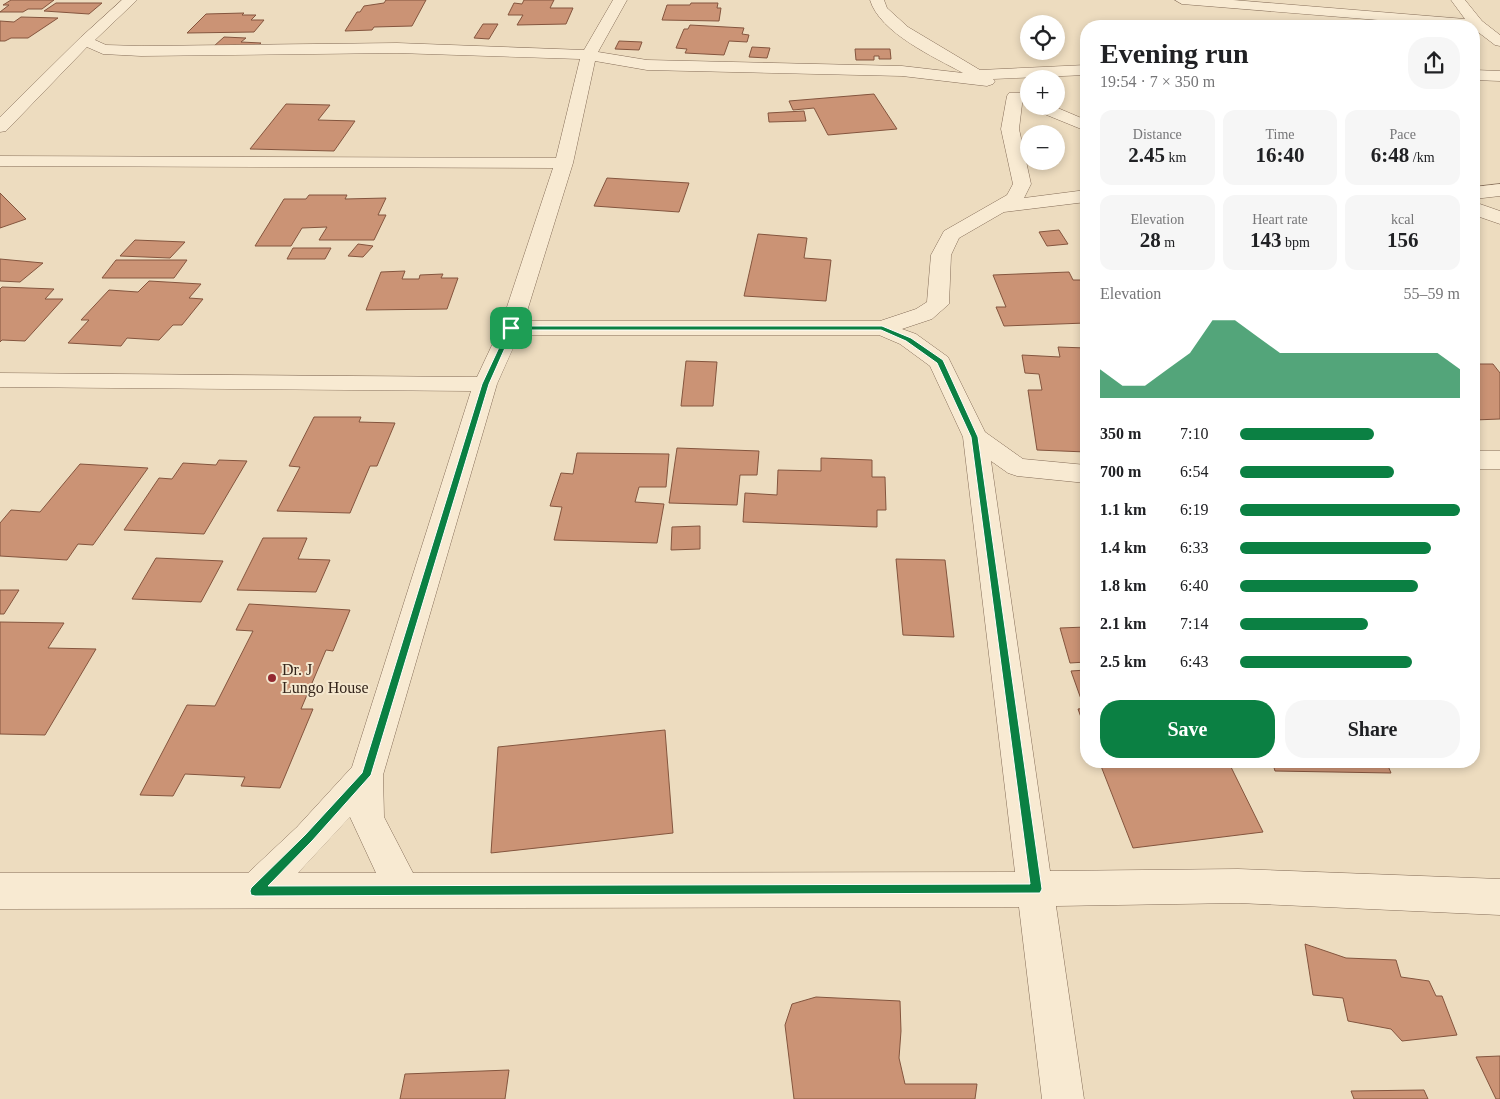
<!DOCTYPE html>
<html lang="en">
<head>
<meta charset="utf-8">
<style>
	:root { --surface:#fff; --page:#f6f6f6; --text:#202124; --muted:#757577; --accent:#0b8043 }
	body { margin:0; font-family:Georgia,serif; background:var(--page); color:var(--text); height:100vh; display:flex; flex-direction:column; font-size:19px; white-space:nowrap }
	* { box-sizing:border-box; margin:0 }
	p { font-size:16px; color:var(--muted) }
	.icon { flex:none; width:28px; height:28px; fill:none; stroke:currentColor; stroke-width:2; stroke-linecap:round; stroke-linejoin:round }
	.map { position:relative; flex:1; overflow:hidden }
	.drawer { position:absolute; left:1080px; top:20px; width:400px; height:748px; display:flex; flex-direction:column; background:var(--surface); border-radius:20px; box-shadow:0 2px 8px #0003 }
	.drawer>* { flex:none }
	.buttons { position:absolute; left:1020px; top:15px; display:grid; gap:10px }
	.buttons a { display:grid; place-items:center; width:45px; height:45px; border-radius:50%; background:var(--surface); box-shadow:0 2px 8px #0003; font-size:25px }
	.pin { position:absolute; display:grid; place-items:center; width:42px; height:42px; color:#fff; margin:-21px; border-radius:10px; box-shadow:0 2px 8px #0006 }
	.round { display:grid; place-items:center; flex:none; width:52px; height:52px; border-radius:20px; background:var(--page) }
	.headline { display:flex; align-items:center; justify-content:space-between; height:85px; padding:0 20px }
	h1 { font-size:28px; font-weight:800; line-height:38px }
	.stats { display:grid; grid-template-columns:repeat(3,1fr); gap:8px; height:85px; padding:5px 20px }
	.stats div { display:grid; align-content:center; border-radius:12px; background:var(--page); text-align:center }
	.stats b { font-size:21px; font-weight:800 }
	.stats small { font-size:14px; font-weight:400 }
	.stats p { font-size:14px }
	.chart { height:140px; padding:10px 20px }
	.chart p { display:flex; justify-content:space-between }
	.chart svg { width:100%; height:90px; margin-top:5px; fill:var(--accent); opacity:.7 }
	.button { display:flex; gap:10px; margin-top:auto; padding:10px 20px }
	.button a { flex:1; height:58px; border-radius:20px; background:var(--accent); color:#fff; font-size:20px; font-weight:800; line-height:58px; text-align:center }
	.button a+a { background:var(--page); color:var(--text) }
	ul { padding:0 20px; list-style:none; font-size:16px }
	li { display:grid; grid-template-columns:80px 60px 1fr; align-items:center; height:38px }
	li i { height:12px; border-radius:6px; background:var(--accent) }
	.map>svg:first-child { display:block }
	.building { fill:#cb9375; stroke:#84553e }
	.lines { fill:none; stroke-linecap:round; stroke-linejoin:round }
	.minor-casing { stroke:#856d58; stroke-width:1 }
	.minor { fill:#f8ead2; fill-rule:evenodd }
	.route { fill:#0b8043; stroke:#fff; fill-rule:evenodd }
	.poi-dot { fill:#932931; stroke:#f4e7ce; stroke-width:2 }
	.labels { text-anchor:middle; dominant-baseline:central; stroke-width:4; stroke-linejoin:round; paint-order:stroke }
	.poi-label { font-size:16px; fill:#35261c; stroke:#f4e7ce; text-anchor:start }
</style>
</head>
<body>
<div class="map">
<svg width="1500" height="1099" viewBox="0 0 1500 1099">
	<rect width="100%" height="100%" fill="#eddcbf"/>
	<!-- building -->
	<path class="building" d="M 11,0 L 54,0 L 42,9 L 28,9 L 23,12 L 0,12 L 9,5 L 3,5 Z
		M 386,0 L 426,0 L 412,26 L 374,27 L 372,30 L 345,31 L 357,12 L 360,12 L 364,6 L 384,3 Z
		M 524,0 L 554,0 L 550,8 L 573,8 L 566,24 L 517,25 L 523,15 L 508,15 L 514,3 L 522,4 Z
		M 56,3 L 102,3 L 89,14 L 44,11 Z
		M 691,3 L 718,3 L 717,8 L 721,8 L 719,21 L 662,20 L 667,5 L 690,5 Z
		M 244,13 L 242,15 L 256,15 L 251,20 L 264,20 L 254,32 L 187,33 L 206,14 Z
		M 21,17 L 58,18 L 28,38 L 11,38 L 5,41 L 0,41 L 0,21 L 14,22 Z
		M 483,24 L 498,24 L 489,39 L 474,38 Z
		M 690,25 L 744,28 L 742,34 L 749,35 L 747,42 L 729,41 L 724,55 L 685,53 L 687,49 L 676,48 L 684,29 L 688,29 Z
		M 224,37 L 246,38 L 241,42 L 261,43 L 255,48 L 213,47 Z
		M 619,41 L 642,42 L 639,50 L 615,49 Z
		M 752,47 L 770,48 L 767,58 L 749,57 Z
		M 855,49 L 890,49 L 891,59 L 879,59 L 879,56 L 874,56 L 874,60 L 856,60 Z
		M 874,94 L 897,129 L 828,135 L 814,108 L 793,110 L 789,101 Z
		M 286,104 L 330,105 L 318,120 L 355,121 L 334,151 L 250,149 Z
		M 804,111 L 806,121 L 769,122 L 768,113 Z
		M 607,178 L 689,183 L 679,212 L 594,206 Z
		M 0,193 L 26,219 L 0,228 Z
		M 309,195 L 347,195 L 345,199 L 386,198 L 378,215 L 386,215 L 374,240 L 319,240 L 327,227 L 302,228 L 291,246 L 255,246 L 284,199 L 306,199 Z
		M 1059,230 L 1068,244 L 1047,246 L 1039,232 Z
		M 758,234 L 807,238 L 804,258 L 831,260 L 826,301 L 744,296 Z
		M 135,240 L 185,242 L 170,258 L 120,256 Z
		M 358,244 L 373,246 L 363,257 L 348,256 Z
		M 293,248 L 331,248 L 325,259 L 287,259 Z
		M 0,259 L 43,263 L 20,282 L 0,281 Z
		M 116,260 L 187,260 L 174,278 L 102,278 Z
		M 405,271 L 402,279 L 419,279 L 420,275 L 443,274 L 441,278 L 458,278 L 447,309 L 366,310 L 381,272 Z
		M 1069,272 L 1073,280 L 1084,280 L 1086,284 L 1086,299 L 1082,299 L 1086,308 L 1086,323 L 1004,326 L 996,307 L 1006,307 L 993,275 Z
		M 149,281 L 201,284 L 189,298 L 203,299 L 182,325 L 173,325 L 159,340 L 127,338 L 121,346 L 68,343 L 89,320 L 81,320 L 109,290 L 138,292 Z
		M 2,287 L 54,289 L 45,299 L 63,299 L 25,341 L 2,340 L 0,342 L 0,289 Z
		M 1058,347 L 1086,348 L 1086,452 L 1037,450 L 1028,390 L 1042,390 L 1039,374 L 1025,373 L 1022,355 L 1060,357 Z
		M 686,361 L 717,362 L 713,406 L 681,406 Z
		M 1474,364 L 1493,364 L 1500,373 L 1500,419 L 1474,420 Z
		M 314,417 L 361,417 L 359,422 L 395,423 L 377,466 L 370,466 L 350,513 L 277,511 L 300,467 L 289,466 Z
		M 677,448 L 759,451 L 757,475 L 740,475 L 737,505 L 669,503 Z
		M 577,453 L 669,454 L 666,487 L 639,487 L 635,502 L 664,504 L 657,543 L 554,540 L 562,507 L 550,506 L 561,473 L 573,474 Z
		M 821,458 L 872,460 L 872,477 L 885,477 L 886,510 L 877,510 L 877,527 L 743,522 L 745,493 L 777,495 L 778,470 L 821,471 Z
		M 219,460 L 247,461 L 204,534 L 124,530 L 159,478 L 172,479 L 183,463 L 216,465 Z
		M 80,464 L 148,468 L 93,545 L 78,544 L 67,560 L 0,556 L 0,523 L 11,510 L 40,512 Z
		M 700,526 L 700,549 L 671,550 L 672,527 Z
		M 263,538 L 307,538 L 298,559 L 330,560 L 316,592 L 237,590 Z
		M 156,558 L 223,561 L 201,602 L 132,599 Z
		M 896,559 L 945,560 L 954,637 L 903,635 Z
		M 0,590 L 19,590 L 4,614 L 0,614 Z
		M 249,604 L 350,610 L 333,651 L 326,650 L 301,709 L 313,709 L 280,788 L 241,786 L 245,777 L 185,774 L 173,796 L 140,795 L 187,705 L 215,706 L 253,631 L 236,630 Z
		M 0,622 L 64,623 L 48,648 L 96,649 L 45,735 L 0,734 Z
		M 1086,627 L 1086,662 L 1070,663 L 1060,628 Z
		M 1086,670 L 1086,699 L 1081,699 L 1071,671 Z
		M 1086,708 L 1086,731 L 1078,709 Z
		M 665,730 L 673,833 L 491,853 L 498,747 Z
		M 1099,761 L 1228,761 L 1263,832 L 1133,848 Z
		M 1272,761 L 1386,761 L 1391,773 L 1275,771 Z
		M 1305,944 L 1346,958 L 1396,960 L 1401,977 L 1429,981 L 1436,996 L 1442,996 L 1457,1035 L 1402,1041 L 1391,1029 L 1348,1021 L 1343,998 L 1313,995 Z
		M 816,997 L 900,1001 L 901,1031 L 899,1058 L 905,1084 L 977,1084 L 975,1099 L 794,1099 L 785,1025 L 792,1004 Z
		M 1500,1056 L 1500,1099 L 1496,1099 L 1476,1057 Z
		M 509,1070 L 505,1099 L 400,1099 L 405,1074 Z
		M 1424,1090 L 1428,1099 L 1354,1099 L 1351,1091 Z"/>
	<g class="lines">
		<defs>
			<path id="minor" d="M 122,0 L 137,0 L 95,40 L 106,45 L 141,46 L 397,43 L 584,50 L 613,0 L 627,0 L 598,52 L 647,60 L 902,66 L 963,73 C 934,57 880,33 870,0 L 884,0 L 887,8 L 908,27 L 980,70 L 1086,65 L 1086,75 L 993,79 L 995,81 L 993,84 L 987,86 L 902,76 L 647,70 L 595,61 L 573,163 L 524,321 L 880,321 L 916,309 L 927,302 L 931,255 L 944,231 L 1007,195 L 1013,184 L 1001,129 L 1007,96 L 1009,93 L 1021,93 L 1023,96 L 1019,129 L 1031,184 L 1024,198 L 1086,190 L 1086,202 L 1004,212 L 959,238 L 951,255 L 949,304 L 932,319 L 902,329 L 916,334 L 948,357 L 985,432 L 1023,459 L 1086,465 L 1086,483 L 1017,476 L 1008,473 L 991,461 L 1050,871 L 1238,869 L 1500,879 L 1500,915 L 1238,903 L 1056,906 L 1084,1099 L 1042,1099 L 1019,907 L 0,909 L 0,873 L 248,873 L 297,827 L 352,767 L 471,391 L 0,387 L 0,373 L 477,377 L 500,328 L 553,168 L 0,166 L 0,156 L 556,158 L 580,59 L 397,53 L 141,56 L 103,54 L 87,47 L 6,131 L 0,132 L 0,117 L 80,38 ZM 519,335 L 879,335 L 900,344 L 930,366 L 963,437 L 1015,872 L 413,873 L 384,817 L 383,775 L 497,384 ZM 350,817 L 376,873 L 298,873 Z
				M 1175,0 L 1233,0 L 1465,19 L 1451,0 L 1465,0 L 1482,21 L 1500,35 L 1500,46 L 1495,45 L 1474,29 L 1474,26 L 1452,26 L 1182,4 Z
				M 1474,70 L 1500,71 L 1500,81 L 1474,80 Z
				M 1030,106 L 1053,106 L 1086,120 L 1086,131 L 1032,109 Z
				M 1500,184 L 1500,196 L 1474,199 L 1474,187 Z
				M 1474,202 L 1500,211 L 1500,224 L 1474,215 Z
				M 1474,451 L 1500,451 L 1500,469 L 1474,469 Z"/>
		</defs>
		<!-- minor casing -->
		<use href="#minor" class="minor-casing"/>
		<!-- minor -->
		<use href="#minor" class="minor"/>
	</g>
	<!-- route -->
	<path class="route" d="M 511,326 L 882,326 L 911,338 L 943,360 L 978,437 L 1042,889 L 1040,893 L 255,896 L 251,895 L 250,891 L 251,888 L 305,835 L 362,773 L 482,384 L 508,328 ZM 513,330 L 881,330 L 906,341 L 937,363 L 971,437 L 1030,884 L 268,886 L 312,841 L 371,775 L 489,384 Z"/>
	<!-- markers -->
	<circle class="poi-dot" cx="272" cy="678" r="5"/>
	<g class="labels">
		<!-- poi labels -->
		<g class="poi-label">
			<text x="282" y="669">Dr. J<tspan x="282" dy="18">Lungo House</tspan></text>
		</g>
	</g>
</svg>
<div class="buttons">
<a><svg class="icon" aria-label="locate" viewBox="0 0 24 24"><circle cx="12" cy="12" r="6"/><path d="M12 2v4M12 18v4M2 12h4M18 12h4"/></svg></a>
<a>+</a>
<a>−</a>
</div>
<div class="pin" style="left:511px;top:328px;background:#1e9e55"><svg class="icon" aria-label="arrive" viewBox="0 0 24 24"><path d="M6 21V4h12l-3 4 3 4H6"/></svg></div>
<section class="drawer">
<div class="headline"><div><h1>Evening run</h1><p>19:54 · 7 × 350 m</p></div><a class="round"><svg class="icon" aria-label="share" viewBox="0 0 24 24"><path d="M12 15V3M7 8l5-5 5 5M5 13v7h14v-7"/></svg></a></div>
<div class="stats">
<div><p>Distance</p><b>2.45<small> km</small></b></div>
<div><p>Time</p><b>16:40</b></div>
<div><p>Pace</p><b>6:48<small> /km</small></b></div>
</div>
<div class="stats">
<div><p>Elevation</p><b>28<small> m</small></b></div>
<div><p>Heart rate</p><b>143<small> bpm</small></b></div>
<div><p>kcal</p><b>156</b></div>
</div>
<div class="chart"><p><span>Elevation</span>55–59 m</p>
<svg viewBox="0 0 160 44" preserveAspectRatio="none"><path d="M0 44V30L10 38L20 38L30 30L40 22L50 6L60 6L70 14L80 22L90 22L100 22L110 22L120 22L130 22L140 22L150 22L160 30V44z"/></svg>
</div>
<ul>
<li><b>350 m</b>7:10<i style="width:61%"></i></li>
<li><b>700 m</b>6:54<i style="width:70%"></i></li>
<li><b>1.1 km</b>6:19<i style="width:100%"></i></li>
<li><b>1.4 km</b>6:33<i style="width:87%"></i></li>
<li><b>1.8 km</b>6:40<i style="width:81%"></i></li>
<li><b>2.1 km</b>7:14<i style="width:58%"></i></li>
<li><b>2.5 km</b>6:43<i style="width:78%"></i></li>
</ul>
<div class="button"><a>Save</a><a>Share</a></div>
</section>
</div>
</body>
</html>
